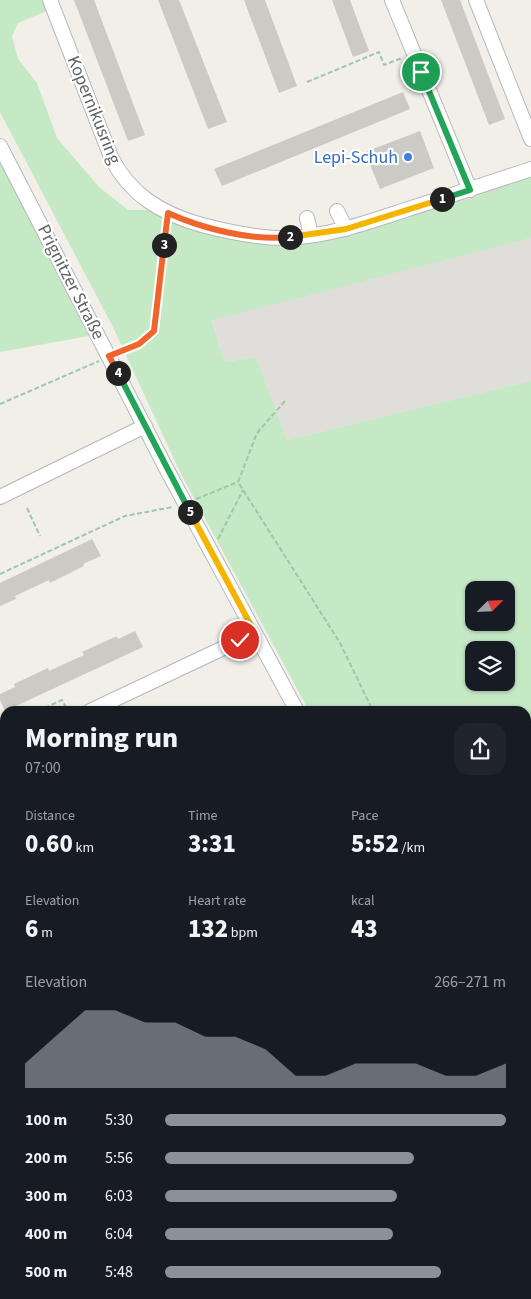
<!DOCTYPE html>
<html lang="en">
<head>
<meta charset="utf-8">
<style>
	:root { --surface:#171b24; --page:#20242c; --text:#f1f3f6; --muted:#9ea1a6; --accent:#8c9099 }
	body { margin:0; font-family:"Source Sans 3",sans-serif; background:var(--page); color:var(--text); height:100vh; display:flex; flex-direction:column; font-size:19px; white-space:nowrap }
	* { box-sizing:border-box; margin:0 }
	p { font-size:16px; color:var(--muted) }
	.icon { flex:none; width:28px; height:28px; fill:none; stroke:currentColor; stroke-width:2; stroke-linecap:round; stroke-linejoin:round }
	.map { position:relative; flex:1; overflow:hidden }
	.sheet { position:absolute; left:0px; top:706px; width:531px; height:594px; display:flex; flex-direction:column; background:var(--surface); border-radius:15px 15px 0 0; box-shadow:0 1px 4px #0004 }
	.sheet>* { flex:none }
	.needle { width:32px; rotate:66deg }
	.fabs { position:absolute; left:465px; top:581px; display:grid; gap:10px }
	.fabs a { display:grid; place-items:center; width:50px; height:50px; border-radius:10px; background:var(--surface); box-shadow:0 1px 4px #0004; font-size:25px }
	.pin { position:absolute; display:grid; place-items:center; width:42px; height:42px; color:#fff; margin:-21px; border:2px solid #fff; border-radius:50%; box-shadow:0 1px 5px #0007 }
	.km { position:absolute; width:25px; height:25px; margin:-12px; border-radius:50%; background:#222; color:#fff; font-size:14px; line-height:25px; text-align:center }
	.round { display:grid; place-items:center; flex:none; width:52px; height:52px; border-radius:15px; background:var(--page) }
	.summary { display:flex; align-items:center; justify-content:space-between; height:85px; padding:0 25px }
	h1 { font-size:28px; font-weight:800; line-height:38px }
	.figures { display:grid; grid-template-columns:repeat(3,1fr); gap:8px; height:85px; padding:5px 25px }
	.figures div { display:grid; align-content:center }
	.figures b { font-size:25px; font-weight:800 }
	.figures small { font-size:14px; font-weight:400 }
	.figures p { font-size:14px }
	.chart { height:140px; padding:10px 25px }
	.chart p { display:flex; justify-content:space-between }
	.chart svg { width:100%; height:90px; margin-top:5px; fill:var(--accent); opacity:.7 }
	ul { padding:0 25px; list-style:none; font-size:16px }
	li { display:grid; grid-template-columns:80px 60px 1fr; align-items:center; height:38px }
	li i { height:12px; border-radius:6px; background:var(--accent) }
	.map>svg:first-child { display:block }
	.industrial { fill:#e0deda }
	.education { fill:#e1ded6 }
	.green { fill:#c5e8c5; fill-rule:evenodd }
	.building { fill:#cccac5 }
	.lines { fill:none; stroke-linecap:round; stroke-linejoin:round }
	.minor-casing { stroke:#b5b8bc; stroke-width:16 }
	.path { stroke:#9cc7a9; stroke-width:2; stroke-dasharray:5 2.5; stroke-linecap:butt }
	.minor { stroke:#fff; stroke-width:14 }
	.split-1-casing { stroke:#fff; stroke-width:10 }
	.split-2-casing { stroke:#fff; stroke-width:10 }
	.split-3-casing { stroke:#fff; stroke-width:10 }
	.split-4-casing { stroke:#fff; stroke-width:10 }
	.split-5-casing { stroke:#fff; stroke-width:10 }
	.split-6-casing { stroke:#fff; stroke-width:10 }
	.split-1 { stroke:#22a559; stroke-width:6 }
	.split-2 { stroke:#f5b400; stroke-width:6 }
	.split-3 { stroke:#f0652b; stroke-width:6 }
	.split-4 { stroke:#f0652b; stroke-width:6 }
	.split-5 { stroke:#22a559; stroke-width:6 }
	.split-6 { stroke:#f5b400; stroke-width:6 }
	.shop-dot { fill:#3f7fe0; stroke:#fff; stroke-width:2 }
	.labels { text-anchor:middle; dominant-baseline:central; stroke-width:4.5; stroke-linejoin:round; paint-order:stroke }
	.street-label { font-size:18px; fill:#5f6368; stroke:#fff }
	.shop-label { font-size:18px; fill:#366cbe; stroke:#fff; text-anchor:end }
</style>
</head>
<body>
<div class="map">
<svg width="531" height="1299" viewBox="0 0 531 1299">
	<rect width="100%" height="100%" fill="#f1efe8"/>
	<!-- industrial -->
	<path class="industrial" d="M 531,238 L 531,381 L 287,440 L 256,357 L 224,362 L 212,319 Z"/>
	<!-- education -->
	<path class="education" d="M 0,1162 L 5,1172 L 5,1271 L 0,1273 Z"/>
	<!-- green -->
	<path class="green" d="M 0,0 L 45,0 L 49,10 L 18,23 L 12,36 L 18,59 L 37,83 L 57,138 L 99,187 L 128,210 L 152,210 L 178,224 L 217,235 L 262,241 L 381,223 L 468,199 L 531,177 L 531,238 L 212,320 L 224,362 L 256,357 L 287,440 L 531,381 L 531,1122 L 526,1114 L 526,711 L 309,711 L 180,472 L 113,327 L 0,112 ZM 474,590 L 506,590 L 506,622 L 474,622 ZM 474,650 L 506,650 L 506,682 L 474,682 Z
		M 0,162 L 89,336 L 0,352 Z
		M 526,1157 L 531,1165 L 531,1263 L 526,1265 Z
		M 181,1295 L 461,1295 L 452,1299 L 183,1299 Z"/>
	<!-- building -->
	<path class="building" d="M 74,0 L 94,0 L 145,135 L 128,141 Z
		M 158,0 L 179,0 L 227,122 L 208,129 Z
		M 244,0 L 265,0 L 297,86 L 279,93 Z
		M 332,0 L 350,0 L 369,51 L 353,57 Z
		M 441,0 L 460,0 L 505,119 L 489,125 Z
		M 403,92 L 410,109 L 222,186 L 214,169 Z
		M 420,131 L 434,168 L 380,189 L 365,152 Z
		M 92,539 L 101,556 L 83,564 L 84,566 L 50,583 L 49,580 L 15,596 L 16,599 L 0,606 L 0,583 Z
		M 135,631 L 143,647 L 5,711 L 0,700 L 0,694 L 15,687 L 14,684 L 48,668 L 49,671 L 84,655 L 82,652 L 117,636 L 118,639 Z"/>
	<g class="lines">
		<defs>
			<path id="minor" d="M 50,0 L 111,157 C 130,195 162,214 202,225 C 229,232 256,238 284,238 C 326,237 366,223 405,210 C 447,197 489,183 531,169
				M 392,0 L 470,190
				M 476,0 L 531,139
				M 0,146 L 166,468 L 297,711
				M 337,211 L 346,229
				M 307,218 L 311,235
				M 0,497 L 145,426
				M 90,711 L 255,633
				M 0,750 L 5,749
				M 0,866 L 5,864
				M 526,1133 L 531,1142
				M 0,1136 L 5,1147
				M 76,1295 L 78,1299
				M 108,1299 L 117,1295"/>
		</defs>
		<!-- minor casing -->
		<use href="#minor" class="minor-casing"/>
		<!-- path -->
		<path class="path" d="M 307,82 L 379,52 L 384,65 L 402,58
			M 119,353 L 139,343 L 154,331 L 166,225
			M 285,401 L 257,433 L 238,482 L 340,643 L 373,711
			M 0,404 L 99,361
			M 196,499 L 238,482
			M 27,508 L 40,536
			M 218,539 L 243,490
			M 0,574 L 125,516 L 173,507
			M 38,711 L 62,700 L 68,711
			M 0,729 L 5,727
			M 526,1042 L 531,1053
			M 526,1169 L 531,1170
			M 526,1246 L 531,1244
			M 526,1280 L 531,1278
			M 201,1295 L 203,1299
			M 460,1295 L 460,1299
			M 413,1298 L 420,1295
			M 286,1299 L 289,1295
			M 485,1299 L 493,1295"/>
		<!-- minor -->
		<use href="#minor" class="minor"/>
	</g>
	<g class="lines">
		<defs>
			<path id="split-1" d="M 421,72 L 470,190 L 442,199"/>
			<path id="split-2" d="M 290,237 L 346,229 L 442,199"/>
			<path id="split-3" d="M 164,245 L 168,213 C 203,229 252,241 290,237"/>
			<path id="split-4" d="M 118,373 L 109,356 L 139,344 L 154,331 L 164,245"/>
			<path id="split-5" d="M 118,373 L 190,512"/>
			<path id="split-6" d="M 190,512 L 255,633 L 240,640"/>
		</defs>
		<!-- split-1 casing -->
		<use href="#split-1" class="split-1-casing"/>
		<!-- split-2 casing -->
		<use href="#split-2" class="split-2-casing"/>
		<!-- split-3 casing -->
		<use href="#split-3" class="split-3-casing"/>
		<!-- split-4 casing -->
		<use href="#split-4" class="split-4-casing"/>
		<!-- split-5 casing -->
		<use href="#split-5" class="split-5-casing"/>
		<!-- split-6 casing -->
		<use href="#split-6" class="split-6-casing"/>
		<!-- split-1 -->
		<use href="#split-1" class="split-1"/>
		<!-- split-2 -->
		<use href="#split-2" class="split-2"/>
		<!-- split-3 -->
		<use href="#split-3" class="split-3"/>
		<!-- split-4 -->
		<use href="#split-4" class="split-4"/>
		<!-- split-5 -->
		<use href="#split-5" class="split-5"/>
		<!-- split-6 -->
		<use href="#split-6" class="split-6"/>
	</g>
	<!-- markers -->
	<circle class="shop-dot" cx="408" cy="157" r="5"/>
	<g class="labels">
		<!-- street labels -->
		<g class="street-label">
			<text transform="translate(94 110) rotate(68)">Kopernikusring</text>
			<text transform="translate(71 282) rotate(63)">Prignitzer Straße</text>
		</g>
		<!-- shop labels -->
		<g class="shop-label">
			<text x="398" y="157">Lepi-Schuh</text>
		</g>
	</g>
</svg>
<div class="fabs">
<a><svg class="needle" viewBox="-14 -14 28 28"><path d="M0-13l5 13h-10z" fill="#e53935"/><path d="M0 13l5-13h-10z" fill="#9ea1a6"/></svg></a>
<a><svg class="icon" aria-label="layers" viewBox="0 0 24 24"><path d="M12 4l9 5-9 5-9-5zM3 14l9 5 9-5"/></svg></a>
</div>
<div class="pin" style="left:421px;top:72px;background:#1e9e55"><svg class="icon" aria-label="arrive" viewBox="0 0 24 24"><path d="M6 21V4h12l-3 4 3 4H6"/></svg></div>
<div class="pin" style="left:240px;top:640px;background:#d93025"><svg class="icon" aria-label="check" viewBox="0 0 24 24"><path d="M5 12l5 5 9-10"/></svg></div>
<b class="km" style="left:442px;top:199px">1</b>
<b class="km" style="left:290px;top:237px">2</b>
<b class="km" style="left:164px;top:245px">3</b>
<b class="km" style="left:118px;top:373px">4</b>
<b class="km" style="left:190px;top:512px">5</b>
<section class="sheet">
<div class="summary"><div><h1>Morning run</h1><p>07:00</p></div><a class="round"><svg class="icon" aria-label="share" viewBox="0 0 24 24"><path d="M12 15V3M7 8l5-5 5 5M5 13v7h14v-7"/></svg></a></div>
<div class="figures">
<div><p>Distance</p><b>0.60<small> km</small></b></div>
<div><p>Time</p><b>3:31</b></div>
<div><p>Pace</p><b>5:52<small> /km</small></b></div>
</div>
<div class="figures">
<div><p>Elevation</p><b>6<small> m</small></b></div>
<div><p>Heart rate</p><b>132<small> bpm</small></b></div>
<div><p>kcal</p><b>43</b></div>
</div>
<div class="chart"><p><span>Elevation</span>266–271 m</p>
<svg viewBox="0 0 160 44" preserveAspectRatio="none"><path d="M0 44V32L10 19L20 6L30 6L40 12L50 12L60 19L70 19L80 25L90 38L100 38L110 32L120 32L130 32L140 38L150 38L160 32V44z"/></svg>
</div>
<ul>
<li><b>100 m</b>5:30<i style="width:100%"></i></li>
<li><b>200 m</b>5:56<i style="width:73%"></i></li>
<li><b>300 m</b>6:03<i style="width:68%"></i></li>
<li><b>400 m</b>6:04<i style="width:67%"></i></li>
<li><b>500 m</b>5:48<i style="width:81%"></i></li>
</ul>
</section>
</div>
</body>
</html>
